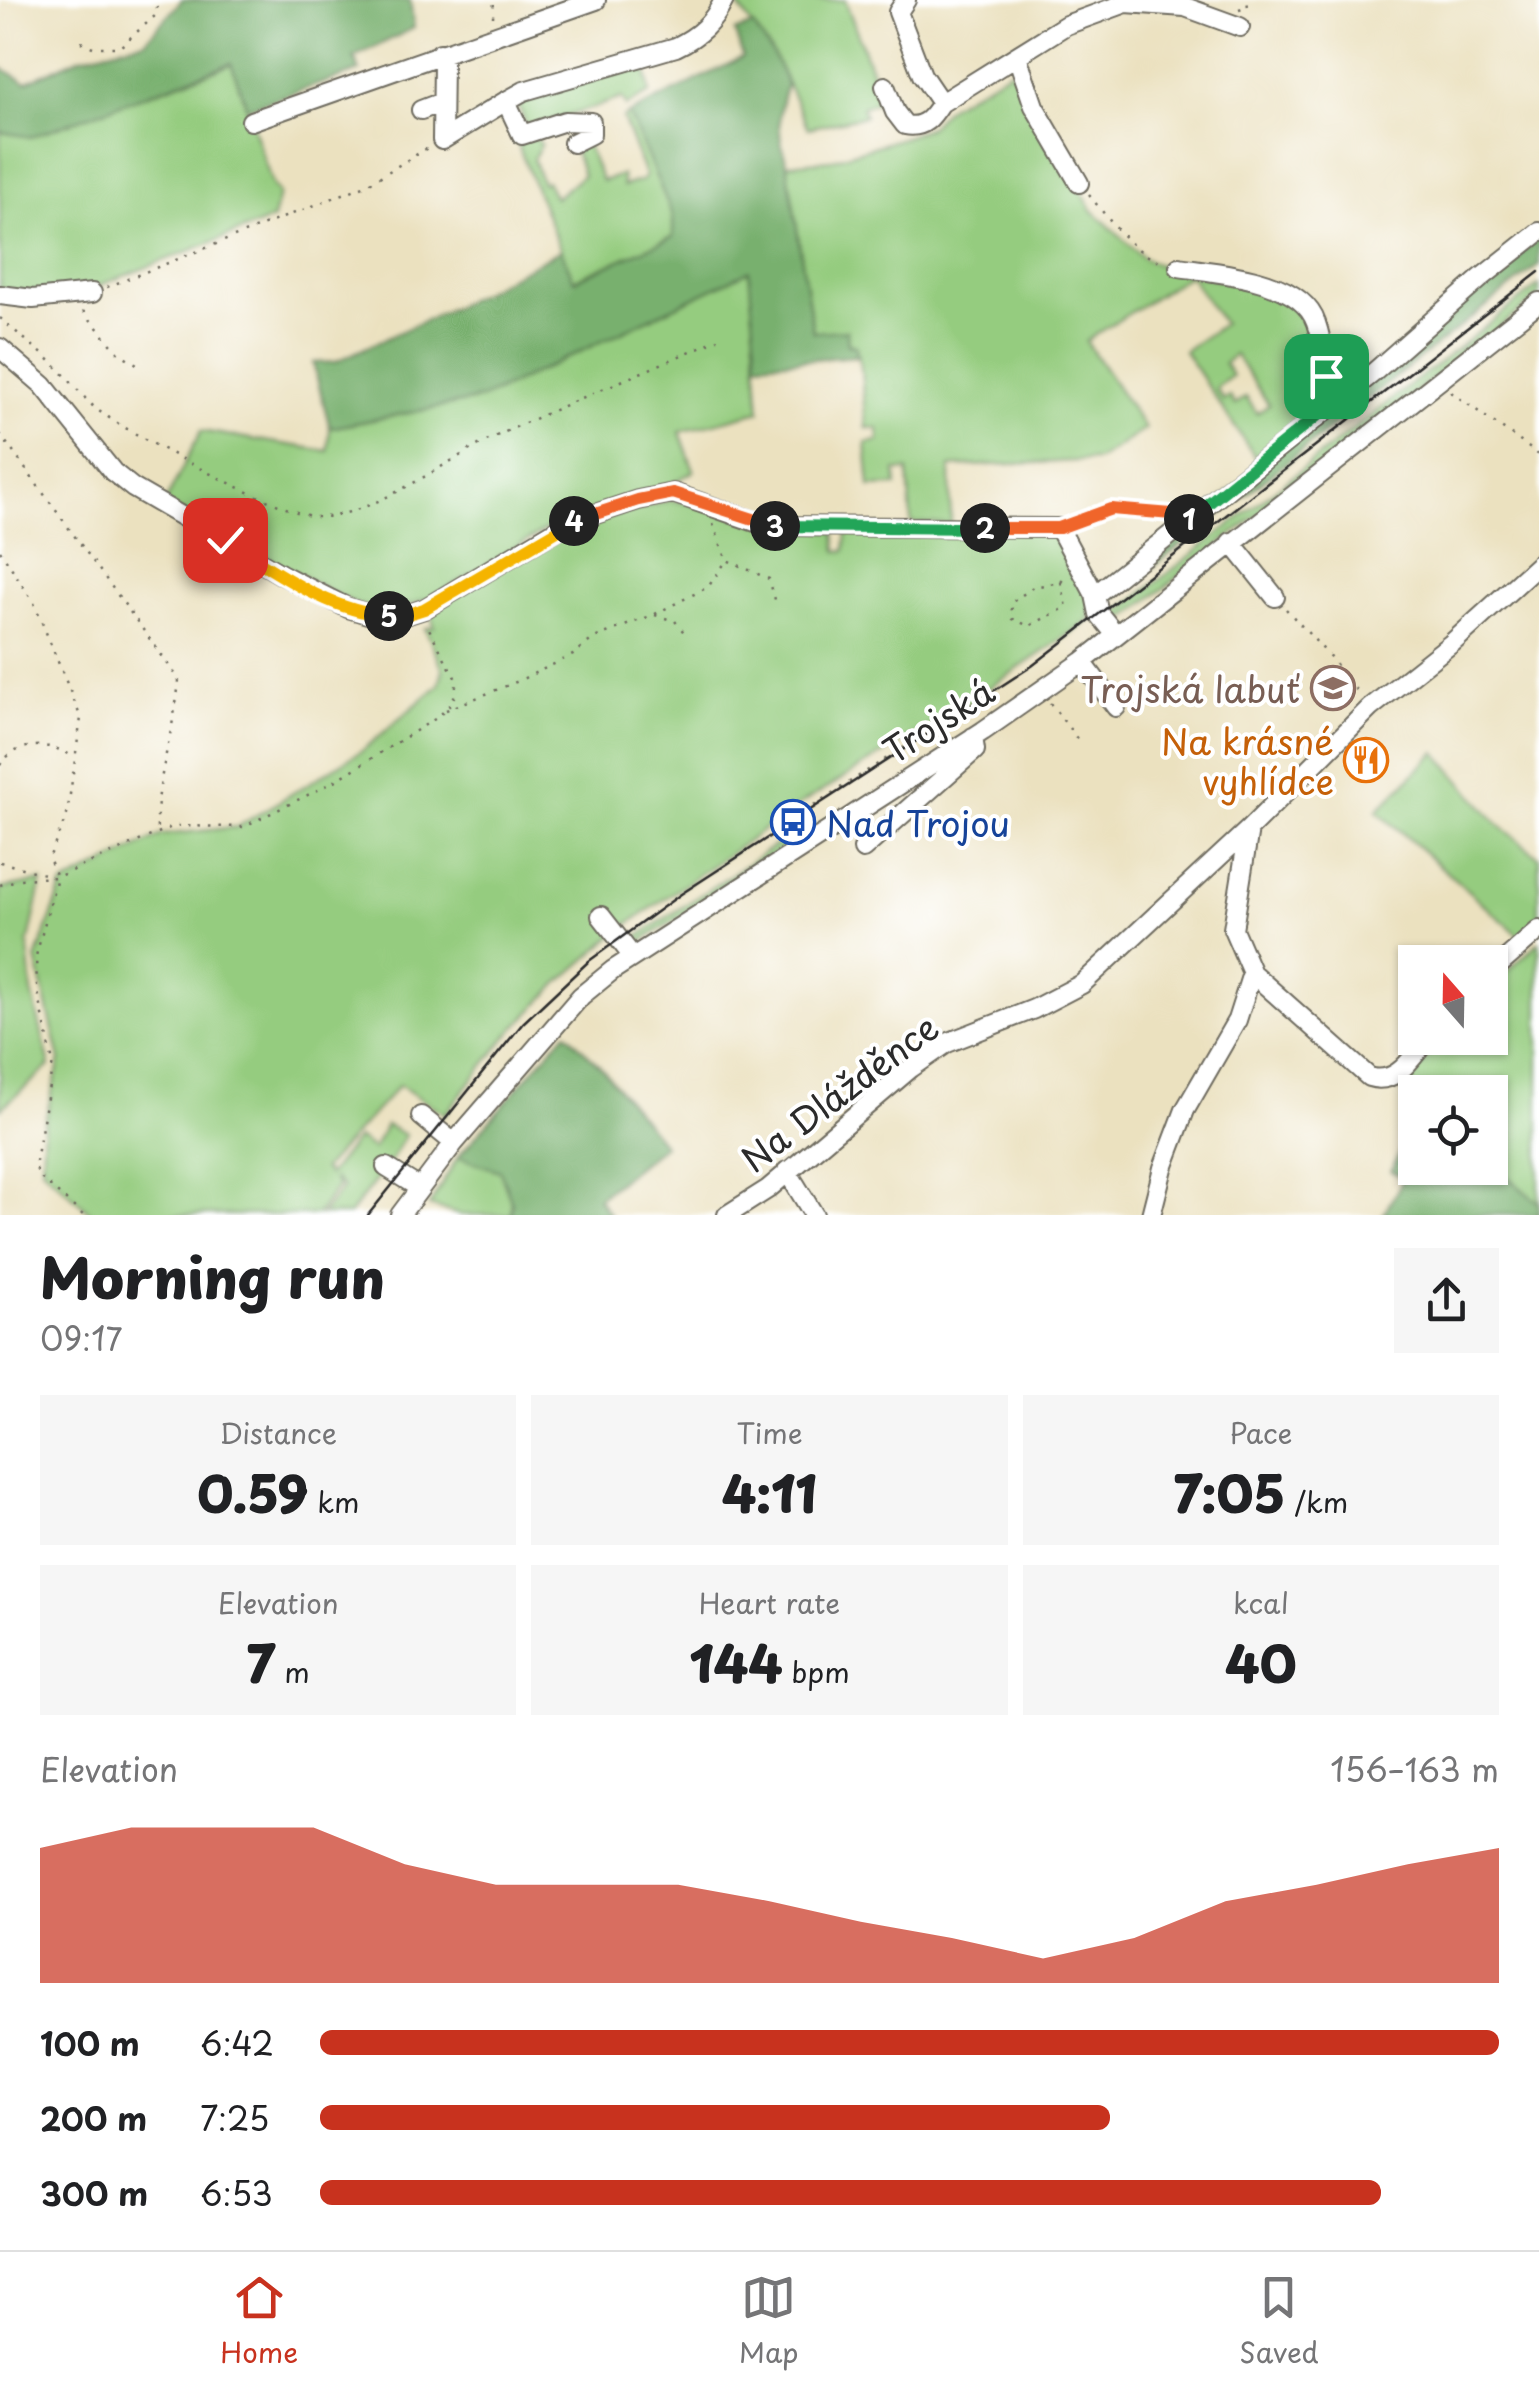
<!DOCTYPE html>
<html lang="en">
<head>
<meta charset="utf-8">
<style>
	:root { --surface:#fff; --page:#f6f6f6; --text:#202124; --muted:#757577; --line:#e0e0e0; --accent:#c8321e }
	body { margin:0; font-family:"Playpen Sans",sans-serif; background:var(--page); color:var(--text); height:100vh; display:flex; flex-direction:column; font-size:38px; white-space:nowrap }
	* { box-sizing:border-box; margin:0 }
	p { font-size:32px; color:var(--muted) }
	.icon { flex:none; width:55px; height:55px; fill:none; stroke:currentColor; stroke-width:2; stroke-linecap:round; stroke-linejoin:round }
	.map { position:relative; height:1215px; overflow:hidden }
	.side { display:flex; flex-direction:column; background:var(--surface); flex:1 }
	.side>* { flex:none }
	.needle { width:65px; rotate:340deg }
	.fabs { position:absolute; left:1398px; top:945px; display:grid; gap:20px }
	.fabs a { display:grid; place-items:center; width:110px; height:110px; border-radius:0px; background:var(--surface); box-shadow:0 2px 8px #0004; font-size:50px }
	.pin { position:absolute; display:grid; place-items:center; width:85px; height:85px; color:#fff; margin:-42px; border-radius:20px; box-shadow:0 5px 15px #0006 }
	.km { position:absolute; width:50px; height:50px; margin:-25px; border-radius:50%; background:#222; color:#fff; font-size:28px; line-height:50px; text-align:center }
	.round { display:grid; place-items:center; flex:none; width:105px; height:105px; border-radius:0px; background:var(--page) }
	.overview { display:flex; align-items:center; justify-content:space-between; height:170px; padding:0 40px }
	h1 { font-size:55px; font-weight:800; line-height:75px }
	.figures { display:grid; grid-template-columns:repeat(3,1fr); gap:15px; height:170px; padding:10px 40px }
	.figures div { display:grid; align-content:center; border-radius:0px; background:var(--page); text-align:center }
	.figures b { font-size:50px; font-weight:800 }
	.figures small { font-size:28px; font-weight:400 }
	.figures p { font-size:28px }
	.chart { height:280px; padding:20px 40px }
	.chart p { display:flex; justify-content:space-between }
	.chart svg { width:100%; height:180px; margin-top:10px; fill:var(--accent); opacity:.7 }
	ul { padding:0 40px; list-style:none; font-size:32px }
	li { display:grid; grid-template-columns:160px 120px 1fr; align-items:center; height:75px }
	li i { height:25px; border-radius:12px; background:var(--accent) }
	.menu { display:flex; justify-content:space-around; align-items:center; height:140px; border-top:2px solid var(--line); background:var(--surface); font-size:28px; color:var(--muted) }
	.menu a { display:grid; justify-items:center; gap:5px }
	.menu .current { color:var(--accent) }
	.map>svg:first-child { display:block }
	.green { fill:#95cc7f; stroke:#607c55; stroke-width:2.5; fill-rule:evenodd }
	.forest { fill:#78b06e; stroke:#526e4c; stroke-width:2.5 }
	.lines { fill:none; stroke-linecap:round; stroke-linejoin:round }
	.minor-casing { stroke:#6e6b5f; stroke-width:22 }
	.path { stroke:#6e6b5f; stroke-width:2.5; stroke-dasharray:2.5 8; stroke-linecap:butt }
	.minor { stroke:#fff; stroke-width:18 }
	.tram { stroke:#2b2b2b; stroke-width:2.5 }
	.split-1-casing { stroke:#fff; stroke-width:20 }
	.split-2-casing { stroke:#fff; stroke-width:20 }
	.split-3-casing { stroke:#fff; stroke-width:20 }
	.split-4-casing { stroke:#fff; stroke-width:20 }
	.split-5-casing { stroke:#fff; stroke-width:20 }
	.split-6-casing { stroke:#fff; stroke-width:20 }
	.split-1 { stroke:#22a559; stroke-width:12 }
	.split-2 { stroke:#f0652b; stroke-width:12 }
	.split-3 { stroke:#22a559; stroke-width:12 }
	.split-4 { stroke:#f0652b; stroke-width:12 }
	.split-5 { stroke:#f5b400; stroke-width:12 }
	.split-6 { stroke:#f5b400; stroke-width:12 }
	.labels { text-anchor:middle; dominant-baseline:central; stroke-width:8; stroke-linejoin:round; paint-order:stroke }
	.education-label { font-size:35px; fill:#785e54; stroke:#fff; text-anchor:end }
	.street-label { font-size:35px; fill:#2b2b2b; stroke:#fff }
	.food-label { font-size:35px; fill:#c56008; stroke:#fff; text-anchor:end }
	.transit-label { font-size:35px; fill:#164399; stroke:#fff; text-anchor:start }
</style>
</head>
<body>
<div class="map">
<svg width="1539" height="1215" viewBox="0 0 1539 1215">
	<rect width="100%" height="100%" fill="#fff"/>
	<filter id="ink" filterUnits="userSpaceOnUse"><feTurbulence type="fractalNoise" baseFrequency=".01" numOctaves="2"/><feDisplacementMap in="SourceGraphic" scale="20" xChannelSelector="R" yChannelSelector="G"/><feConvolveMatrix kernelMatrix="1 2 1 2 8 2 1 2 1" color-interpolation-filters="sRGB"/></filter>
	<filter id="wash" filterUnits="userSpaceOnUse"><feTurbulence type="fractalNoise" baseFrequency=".0048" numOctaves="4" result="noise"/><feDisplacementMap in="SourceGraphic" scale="40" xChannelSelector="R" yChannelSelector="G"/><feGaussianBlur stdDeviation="2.25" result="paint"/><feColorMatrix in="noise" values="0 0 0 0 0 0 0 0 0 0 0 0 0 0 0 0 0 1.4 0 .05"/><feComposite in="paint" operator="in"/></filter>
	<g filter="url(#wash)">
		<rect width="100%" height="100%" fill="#ebe1bf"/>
		<!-- green -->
		<path class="green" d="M 734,0 L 845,0 L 876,83 L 886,98 L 862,107 L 865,116 L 808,128 L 774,56 Z
			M 644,61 L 650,93 L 626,106 L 622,98 L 528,129 L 517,103 L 528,94 Z
			M 232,64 L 272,184 L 279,194 L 273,219 L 87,290 L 32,294 L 0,289 L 0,132 L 32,136 Z
			M 1011,70 L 1054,155 L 1059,153 L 1092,210 L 1144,259 L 1174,271 L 1262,287 L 1302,310 L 1312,349 L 1300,355 L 1299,371 L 1316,372 L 1316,412 L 1255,457 L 1184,351 L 1223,324 L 1189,275 L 1086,341 L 1145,429 L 1098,460 L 950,467 L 951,524 L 911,523 L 908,471 L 896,471 L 897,486 L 870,487 L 866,443 L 879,441 L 878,428 L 866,428 L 861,369 L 855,345 L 813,332 L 787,164 L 830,160 L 908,136 L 929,127 L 949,106 ZM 1235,355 L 1269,405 L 1257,413 L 1246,397 L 1235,405 L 1229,396 L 1223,400 L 1216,388 L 1232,376 L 1224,363 Z
			M 629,114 L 674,216 L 673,237 L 573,280 L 517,143 L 535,136 L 541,145 L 533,159 L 542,183 L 546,181 L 555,198 L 583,175 L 574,149 L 586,144 L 602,181 L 622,175 L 623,186 L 643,180 L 645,175 L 623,118 Z
			M 750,270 L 760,411 L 680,432 L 694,471 L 656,493 L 564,519 L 431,598 L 390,611 L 357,605 L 165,503 L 201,431 L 328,451 L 330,428 L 481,399 Z
			M 1539,285 L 1539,296 L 1123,620 L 1114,615 Z
			M 671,500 L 835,532 L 837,551 L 845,551 L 847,532 L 1055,531 L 1091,598 L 1090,620 L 970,701 L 801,804 L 621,929 L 560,982 L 509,1034 L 445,1114 L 399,1085 L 323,1169 L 328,1175 L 357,1138 L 373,1149 L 386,1125 L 405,1135 L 392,1159 L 349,1215 L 321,1215 L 343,1187 L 333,1178 L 338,1186 L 317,1215 L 93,1215 L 42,1168 L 44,1124 L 60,1060 L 36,959 L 63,885 L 162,835 L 237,827 L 363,750 L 439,685 L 443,670 L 425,628 L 434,627 L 430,610 L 570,527 Z
			M 1436,752 L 1498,824 L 1539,857 L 1539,923 L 1521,937 L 1377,811 Z
			M 788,837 L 792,843 L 638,944 L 631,941 Z
			M 42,881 L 28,945 L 32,992 L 50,1066 L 0,1109 L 0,889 Z
			M 1539,942 L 1539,1203 L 1490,1163 L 1490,1092 L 1415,1092 L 1415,1101 L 1402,1091 L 1442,1038 L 1490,1038 L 1490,988 Z
			M 458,1157 L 501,1171 L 512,1203 L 511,1215 L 460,1215 L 429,1206 Z"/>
		<!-- forest -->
		<path class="forest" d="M 182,0 L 410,0 L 414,28 L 354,57 L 360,71 L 247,108 L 231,63 L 31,137 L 0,132 L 0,67 L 26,82 L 81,57 L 145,41 Z
			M 753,25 L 774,56 L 787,85 C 776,112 778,136 787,164 L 813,332 L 847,330 L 848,344 L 855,345 L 858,356 L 757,363 L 749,271 L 481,399 L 330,428 L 313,363 L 335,362 L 450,309 L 561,250 L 574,280 L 673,237 L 673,216 L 629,114 L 743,57 L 735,32 Z
			M 1539,238 L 1539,265 L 1106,604 L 1106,593 Z
			M 566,1032 L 600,1066 L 664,1145 L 598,1198 L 610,1215 L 511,1215 L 512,1203 L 500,1171 L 458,1157 Z
			M 1413,1100 L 1415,1168 L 1490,1168 L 1490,1163 L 1539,1203 L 1539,1215 L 1383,1215 L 1404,1178 L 1391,1171 L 1412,1126 Z"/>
	</g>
	<g filter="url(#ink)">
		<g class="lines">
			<defs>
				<path id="minor" d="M 906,0 L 898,12 L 922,75 L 941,103 L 1066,25 L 1126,3 L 1185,7 L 1240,27
					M 440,53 L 443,61 L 442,140
					M 1017,56 L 1034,106 L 1079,183
					M 885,86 L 895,112 L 905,125 C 924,129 932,117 941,103
					M 421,110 L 442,102
					M 251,121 L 596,0
					M 442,140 L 506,101
					M 573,143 L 591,134 L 591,122 L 565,121 L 522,135 L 506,101 L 524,91 L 676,47 C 699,36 713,23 724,0
					M 1179,267 C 1218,273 1301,278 1316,323 C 1325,349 1327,380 1328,407
					M 0,295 L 33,299 L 92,293
					M 0,348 L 43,385 L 113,472 L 133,488 L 281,574 L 348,608 L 371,615 L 399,617 L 424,609 L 568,523 L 638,500 L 673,493 L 767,526 L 1059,528 L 1095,595 L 1099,614 L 1116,635
					M 1231,542 L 1275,597
					M 1095,595 L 1373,373 L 1481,278 L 1539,232
					M 1082,662 L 1116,707
					M 1249,829 L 1233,929 L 1252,973 L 1369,1077 C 1397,1086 1412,1057 1428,1038
					M 863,849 L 975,750 L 973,737
					M 601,916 L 633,957
					M 1490,973 L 1539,930
					M 421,1116 L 454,1143
					M 386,1167 L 418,1187
					M 787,1171 L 814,1215
					M 400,1215 L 454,1143 L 581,996 L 613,970 L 983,731 L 1082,662 L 1539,302
					M 727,1215 L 768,1189 L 911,1068 L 947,1043 L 1034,1009 L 1082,984 L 1249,829 L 1370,708 L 1452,643 L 1539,564
					M 1151,1215 L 1163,1168 L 1185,1110 L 1237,1020 L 1252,973"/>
			</defs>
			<!-- minor casing -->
			<use href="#minor" class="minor-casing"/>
			<!-- path -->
			<path class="path" d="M 1239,10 L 1248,7 L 1247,0
				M 493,17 L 494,0
				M 81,42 L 93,47 L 120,47 L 156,15 L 158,0
				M 1089,195 C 1110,220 1131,252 1163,263
				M 107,287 L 366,185 L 429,147
				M 83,311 L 118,352 L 140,366
				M 0,318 C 19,335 39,350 58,368 C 70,380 81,395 94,407 C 120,430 286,516 317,517 C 374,518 450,456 503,433 C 574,400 647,371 718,339
				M 1451,392 L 1539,455
				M 0,434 L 179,679 C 175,730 155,780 157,832
				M 1075,522 L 1111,509 L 1169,514
				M 713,524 L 726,558
				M 0,550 L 34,603 L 81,718 L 67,815 L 49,858 L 57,877 L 36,956 L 37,987 L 53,1063 L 35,1167 L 42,1179 L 83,1215
				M 1061,582 L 1067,607 L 1029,626 L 1013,619 L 1011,603 L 1033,587 L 1061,582 L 1067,575
				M 1286,609 L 1333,660 L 1359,694
				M 655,615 L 675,621 L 686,635
				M 1050,703 L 1078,740
				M 446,710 L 516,682 L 573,655 L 594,638 L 653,615 L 708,587 L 727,560 L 769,579 L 776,603
				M 0,765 C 16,741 51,741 73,757
				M 787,822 L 920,737 L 926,746
				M 0,862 L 51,876
				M 0,885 L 20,879 L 57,877 L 174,826 L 243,827 L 330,784 L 438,717 L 453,702 L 457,681 L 427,625"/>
			<!-- minor -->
			<use href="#minor" class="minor"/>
			<!-- tram -->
			<path class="tram" d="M 368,1215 L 523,1023 L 589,961 L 681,894 L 1032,666 L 1539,272"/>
		</g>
	</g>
	<g class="lines" filter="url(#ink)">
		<defs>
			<path id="split-1" d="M 1189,519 L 1328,407 L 1326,376"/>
			<path id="split-2" d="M 985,528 L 1059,528 L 1111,509 L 1172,514 L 1186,522 L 1189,519"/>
			<path id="split-3" d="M 775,526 L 985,528"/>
			<path id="split-4" d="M 574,521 L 638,500 L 673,493 L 775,526"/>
			<path id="split-5" d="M 389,616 L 399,617 L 424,609 L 574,521"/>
			<path id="split-6" d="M 225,540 C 275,571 329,612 389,616"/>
		</defs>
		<!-- split-1 casing -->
		<use href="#split-1" class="split-1-casing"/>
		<!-- split-2 casing -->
		<use href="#split-2" class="split-2-casing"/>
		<!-- split-3 casing -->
		<use href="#split-3" class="split-3-casing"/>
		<!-- split-4 casing -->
		<use href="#split-4" class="split-4-casing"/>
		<!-- split-5 casing -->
		<use href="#split-5" class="split-5-casing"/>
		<!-- split-6 casing -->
		<use href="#split-6" class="split-6-casing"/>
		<!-- split-1 -->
		<use href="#split-1" class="split-1"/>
		<!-- split-2 -->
		<use href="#split-2" class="split-2"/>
		<!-- split-3 -->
		<use href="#split-3" class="split-3"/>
		<!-- split-4 -->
		<use href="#split-4" class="split-4"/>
		<!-- split-5 -->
		<use href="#split-5" class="split-5"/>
		<!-- split-6 -->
		<use href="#split-6" class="split-6"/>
	</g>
	<!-- icons -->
	<defs>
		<symbol id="school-ring" viewBox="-11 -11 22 22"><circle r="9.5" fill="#fff" stroke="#8d6e63" stroke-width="1.5"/><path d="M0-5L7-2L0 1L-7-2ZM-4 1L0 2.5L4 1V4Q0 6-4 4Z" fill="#8d6e63"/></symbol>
		<symbol id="restaurant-ring" viewBox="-11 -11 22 22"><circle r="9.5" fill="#fff" stroke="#e8710a" stroke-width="1.5"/><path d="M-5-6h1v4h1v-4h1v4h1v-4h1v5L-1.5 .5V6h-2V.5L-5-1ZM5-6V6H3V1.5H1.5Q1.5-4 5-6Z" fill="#e8710a"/></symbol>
		<symbol id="bus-ring" viewBox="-11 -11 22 22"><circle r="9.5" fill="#fff" stroke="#1a4fb4" stroke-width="1.5"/><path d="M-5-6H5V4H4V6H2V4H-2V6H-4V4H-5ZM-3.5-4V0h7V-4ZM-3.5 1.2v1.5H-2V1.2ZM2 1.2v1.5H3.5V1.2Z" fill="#1a4fb4"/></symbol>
	</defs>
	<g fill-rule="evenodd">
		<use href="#school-ring" x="1308" y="663" width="50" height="50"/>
		<use href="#restaurant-ring" x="1341" y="735" width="50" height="50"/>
		<use href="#bus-ring" x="768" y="797" width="50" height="50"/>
	</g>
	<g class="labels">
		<!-- education labels -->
		<g class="education-label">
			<text x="1300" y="688">Trojská labuť</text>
		</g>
		<!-- street labels -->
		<g class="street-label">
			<text transform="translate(938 720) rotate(-33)">Trojská</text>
			<text transform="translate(839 1092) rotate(-37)">Na Dlážděnce</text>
		</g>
		<!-- food labels -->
		<g class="food-label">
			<text x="1334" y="740">Na krásné<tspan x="1334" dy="40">vyhlídce</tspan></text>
		</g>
		<!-- transit labels -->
		<g class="transit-label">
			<text x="826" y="822">Nad Trojou</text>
		</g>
	</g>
</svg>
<div class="fabs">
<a><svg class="needle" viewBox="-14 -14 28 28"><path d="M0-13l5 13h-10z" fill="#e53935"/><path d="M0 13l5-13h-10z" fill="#757577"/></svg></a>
<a><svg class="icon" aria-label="locate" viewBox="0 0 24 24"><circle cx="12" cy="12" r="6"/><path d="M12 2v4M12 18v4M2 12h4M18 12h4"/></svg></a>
</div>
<div class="pin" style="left:1326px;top:376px;background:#1e9e55"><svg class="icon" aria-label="arrive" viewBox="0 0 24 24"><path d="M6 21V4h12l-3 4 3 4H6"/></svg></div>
<div class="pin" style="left:225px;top:540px;background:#d93025"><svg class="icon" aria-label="check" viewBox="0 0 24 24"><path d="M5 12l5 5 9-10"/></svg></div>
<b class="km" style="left:1189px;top:519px">1</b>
<b class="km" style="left:985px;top:528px">2</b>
<b class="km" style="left:775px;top:526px">3</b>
<b class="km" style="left:574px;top:521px">4</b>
<b class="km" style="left:389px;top:616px">5</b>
</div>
<section class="side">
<div class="overview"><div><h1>Morning run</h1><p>09:17</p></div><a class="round"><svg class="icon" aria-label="share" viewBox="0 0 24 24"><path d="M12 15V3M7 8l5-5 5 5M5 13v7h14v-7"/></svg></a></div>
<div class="figures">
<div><p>Distance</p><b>0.59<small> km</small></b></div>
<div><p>Time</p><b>4:11</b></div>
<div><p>Pace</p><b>7:05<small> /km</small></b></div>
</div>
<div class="figures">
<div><p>Elevation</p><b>7<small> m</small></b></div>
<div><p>Heart rate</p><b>144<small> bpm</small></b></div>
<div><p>kcal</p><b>40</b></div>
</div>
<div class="chart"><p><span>Elevation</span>156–163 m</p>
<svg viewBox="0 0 160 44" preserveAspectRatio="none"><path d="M0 44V11L10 6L20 6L30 6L40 15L50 20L60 20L70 20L80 24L90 29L100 33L110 38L120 33L130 24L140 20L150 15L160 11V44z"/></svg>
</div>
<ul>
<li><b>100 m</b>6:42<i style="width:100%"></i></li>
<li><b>200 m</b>7:25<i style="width:67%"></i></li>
<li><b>300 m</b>6:53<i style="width:90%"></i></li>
</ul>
</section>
<nav class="menu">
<a class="current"><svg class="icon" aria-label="home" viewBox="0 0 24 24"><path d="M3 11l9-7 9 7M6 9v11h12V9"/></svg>Home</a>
<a><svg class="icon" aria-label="map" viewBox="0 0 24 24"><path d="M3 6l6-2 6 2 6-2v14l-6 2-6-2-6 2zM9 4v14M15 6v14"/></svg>Map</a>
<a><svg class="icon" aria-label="saved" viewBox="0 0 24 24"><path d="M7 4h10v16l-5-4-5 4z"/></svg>Saved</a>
</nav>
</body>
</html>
